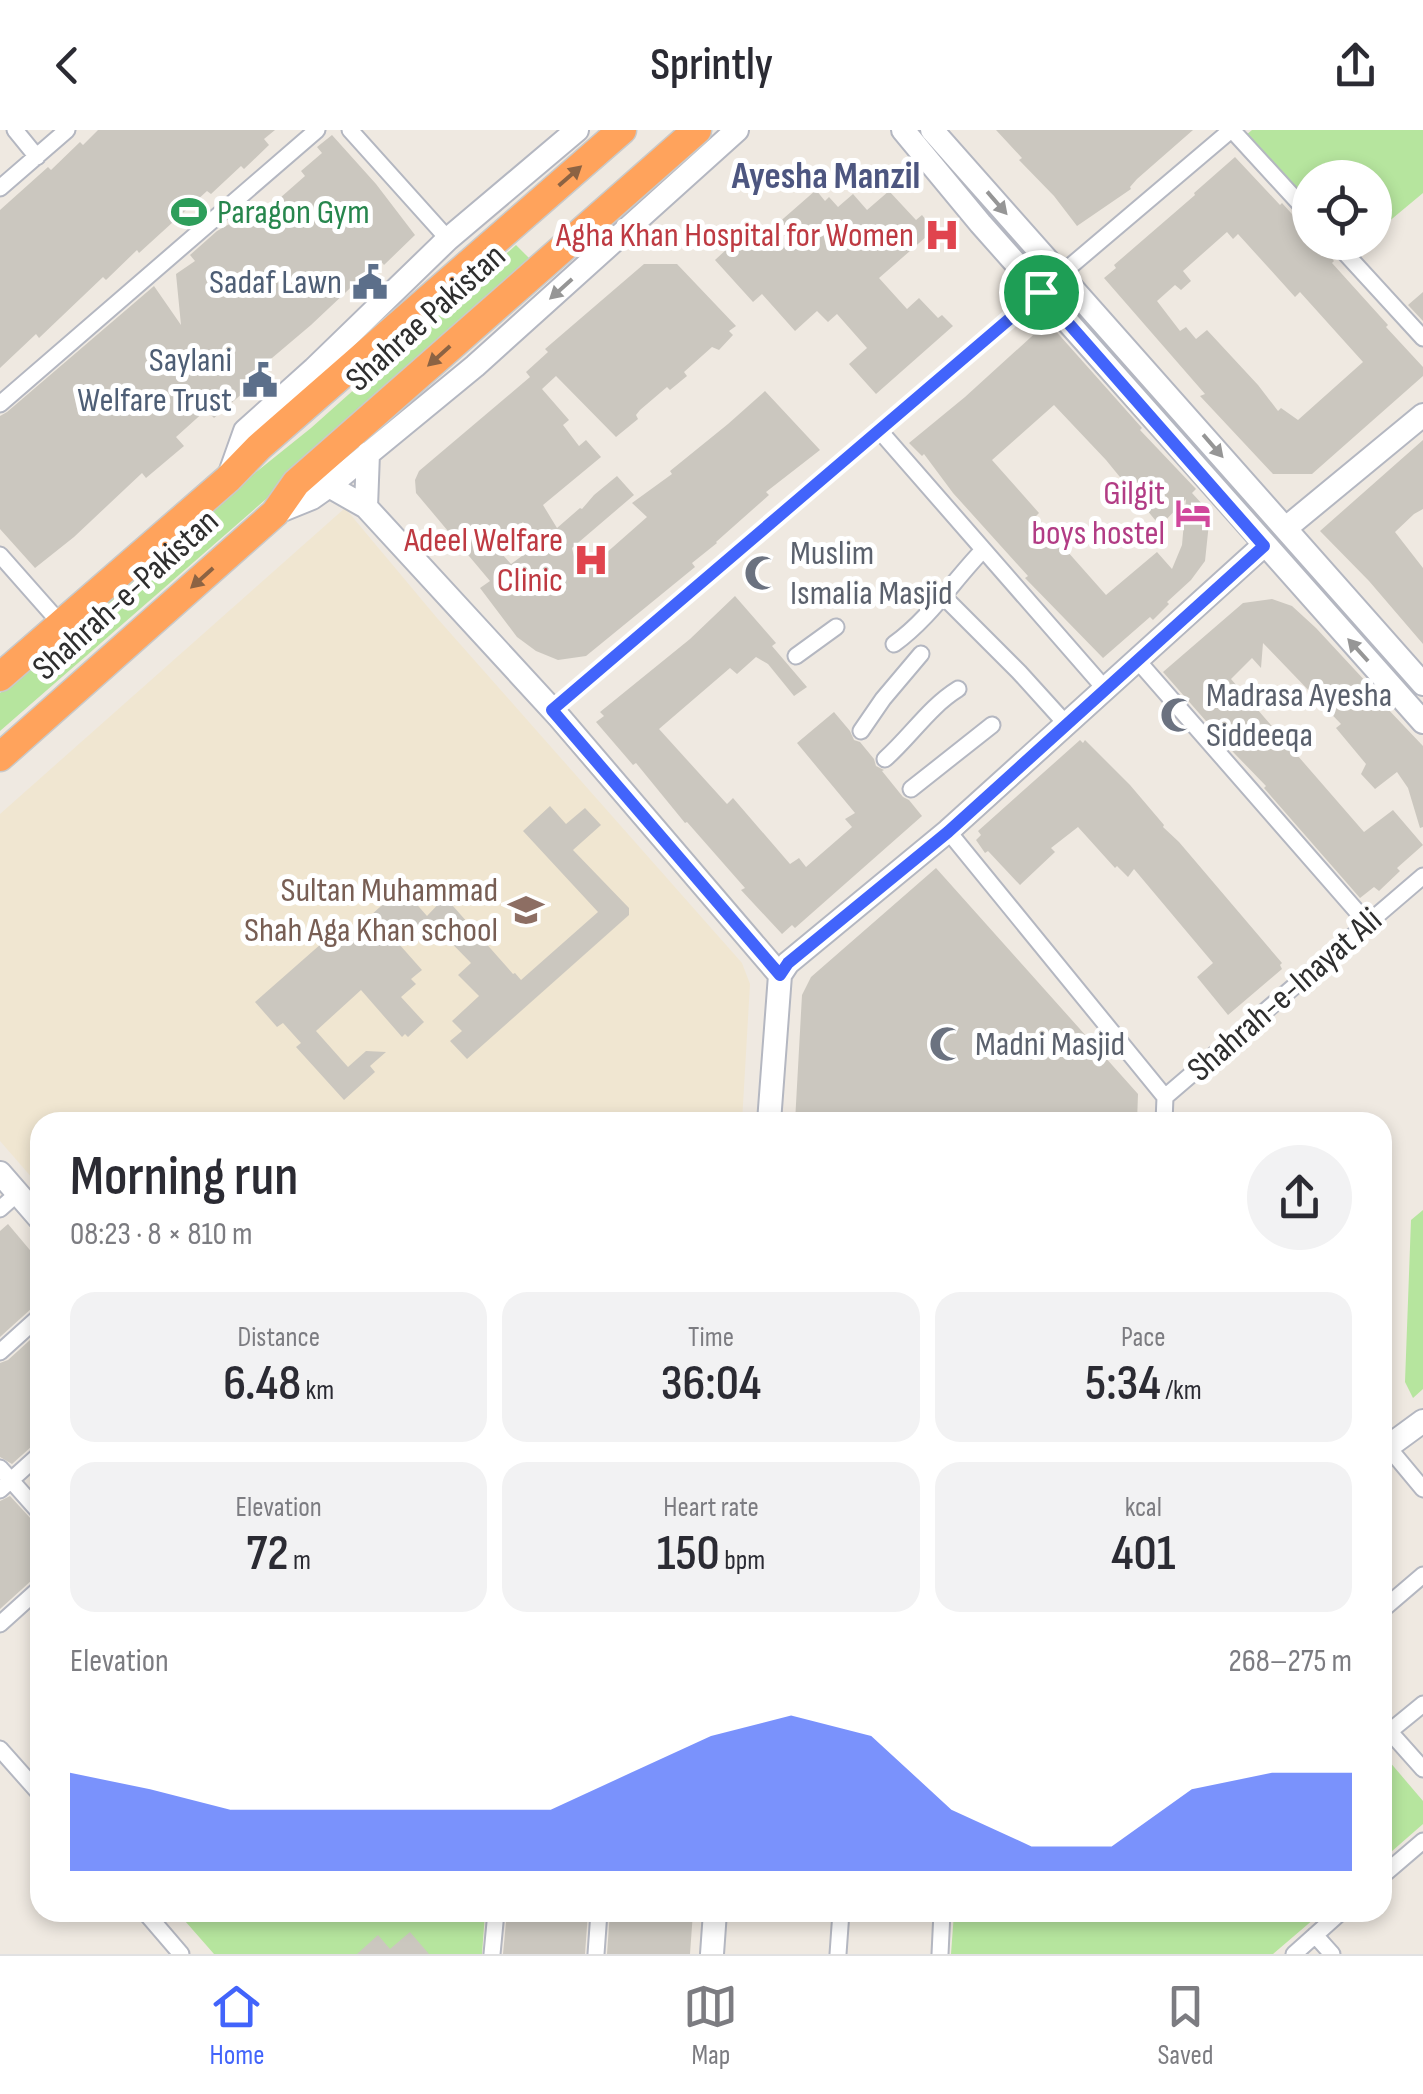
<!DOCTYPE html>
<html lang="en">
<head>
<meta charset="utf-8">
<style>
	:root { --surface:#fff; --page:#f2f2f3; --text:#2b2b33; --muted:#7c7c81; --line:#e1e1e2; --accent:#4264fb }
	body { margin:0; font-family:"Sofia Sans Condensed",sans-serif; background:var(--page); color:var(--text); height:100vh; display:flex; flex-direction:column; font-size:38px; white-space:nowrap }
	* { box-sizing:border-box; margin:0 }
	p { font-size:32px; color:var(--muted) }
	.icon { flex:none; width:55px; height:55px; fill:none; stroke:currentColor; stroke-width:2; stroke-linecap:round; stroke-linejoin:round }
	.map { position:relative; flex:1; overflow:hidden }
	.panel { position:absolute; left:30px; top:982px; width:1362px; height:810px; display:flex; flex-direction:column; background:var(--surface); border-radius:30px; box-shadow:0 5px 15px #0003 }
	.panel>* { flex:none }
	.controls { position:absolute; left:1292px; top:30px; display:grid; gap:20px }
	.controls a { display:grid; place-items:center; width:100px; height:100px; border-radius:50%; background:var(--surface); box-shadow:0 5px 15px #0003; font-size:50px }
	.pin { position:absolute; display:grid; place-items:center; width:85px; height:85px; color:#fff; margin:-42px; border:5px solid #fff; border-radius:50%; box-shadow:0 2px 10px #0007 }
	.round { display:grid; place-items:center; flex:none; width:105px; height:105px; border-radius:52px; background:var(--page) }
	.head { display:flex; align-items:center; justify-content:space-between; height:170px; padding:0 40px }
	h1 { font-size:55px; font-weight:600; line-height:75px }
	.metrics { display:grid; grid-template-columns:repeat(3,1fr); gap:15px; height:170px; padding:10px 40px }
	.metrics div { display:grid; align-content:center; border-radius:25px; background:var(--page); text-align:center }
	.metrics b { font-size:50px; font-weight:600 }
	.metrics small { font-size:28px; font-weight:400 }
	.metrics p { font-size:28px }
	.chart { height:280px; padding:20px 40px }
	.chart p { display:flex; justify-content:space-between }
	.chart svg { width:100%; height:180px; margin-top:10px; fill:var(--accent); opacity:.7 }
	header { display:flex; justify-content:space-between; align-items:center; height:130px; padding:0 40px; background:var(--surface); font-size:45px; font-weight:600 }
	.tabs { display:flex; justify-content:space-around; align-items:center; height:140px; border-top:2px solid var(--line); background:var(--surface); font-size:28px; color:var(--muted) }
	.tabs a { display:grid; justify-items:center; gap:5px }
	.tabs .current { color:var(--accent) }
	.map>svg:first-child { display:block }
	.education { fill:#f0e6d1 }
	.green { fill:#b6e59e }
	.building { fill:#cbc7bf; fill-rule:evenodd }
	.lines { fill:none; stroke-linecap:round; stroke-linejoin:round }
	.street-casing { stroke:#b4b7c1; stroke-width:19 }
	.secondary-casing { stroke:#b4b7c1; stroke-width:26 }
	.highway-casing { stroke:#c9c9c9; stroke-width:31 }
	.street { stroke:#fff; stroke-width:15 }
	.secondary { stroke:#fff; stroke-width:22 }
	.highway { stroke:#ffa35c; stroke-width:28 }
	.oneway { fill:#8c6343 }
	.oneway2 { fill:#969696 }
	.route-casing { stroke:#fff; stroke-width:20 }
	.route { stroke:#4264fb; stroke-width:12 }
	.labels { text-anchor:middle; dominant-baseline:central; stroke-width:10; stroke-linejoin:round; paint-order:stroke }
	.leisure-label { font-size:35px; fill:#27864d; stroke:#fff; text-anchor:start }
	.health-label { font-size:35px; fill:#be3a42; stroke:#fff; text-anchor:end }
	.service-label { font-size:35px; fill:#4e5e75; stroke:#fff; text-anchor:end }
	.street-label { font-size:35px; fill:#2e2e2e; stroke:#fff }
	.hotel-label { font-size:35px; fill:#b23c85; stroke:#fff; text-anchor:end }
	.worship-label { font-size:35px; fill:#5b616d; stroke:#fff; text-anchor:start }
	.education-label { font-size:35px; fill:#785e54; stroke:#fff; text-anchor:end }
	.neighbourhood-label { font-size:38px; font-weight:bold; fill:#4d5680; stroke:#fff }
</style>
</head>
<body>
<header><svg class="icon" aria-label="back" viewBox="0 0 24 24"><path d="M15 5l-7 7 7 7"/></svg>Sprintly<svg class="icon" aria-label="share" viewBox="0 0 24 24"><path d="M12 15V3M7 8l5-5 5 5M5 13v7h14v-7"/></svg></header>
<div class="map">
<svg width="1423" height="1824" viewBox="0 0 1423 1824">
	<rect width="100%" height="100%" fill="#efe9e1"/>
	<!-- education -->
	<path class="education" d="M 345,378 L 437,488 L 742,833 L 750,854 L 742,992 L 40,992 L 40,1057 L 0,1011 L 0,684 Z"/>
	<!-- green -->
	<path class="green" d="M 1252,0 L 1423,0 L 1423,63 L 1375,103 L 1375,48 L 1310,48 L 1310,75 L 1246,5 Z
		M 516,115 L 529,128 L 296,343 L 0,601 L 0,563 L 225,367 L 311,298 Z
		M 1423,1080 L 1423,1259 L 1413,1268 L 1405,1252 L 1411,1090 Z
		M 1383,1624 L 1423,1671 L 1423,1694 L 1383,1729 Z
		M 178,1783 L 485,1783 L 482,1824 L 214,1824 Z
		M 954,1783 L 954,1782 L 1321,1783 L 1273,1824 L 951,1824 Z"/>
	<!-- building -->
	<path class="building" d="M 98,0 L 275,0 L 264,9 L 269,15 L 244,39 L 241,36 L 211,64 L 207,61 L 139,123 L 137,120 L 106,150 L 103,147 L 39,208 L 36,204 L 0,238 L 0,80 L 48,37 L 51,40 L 80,12 L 83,15 Z
		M 996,0 L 1193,0 L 1137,49 L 1130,57 L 1131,59 L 1077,96 L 1054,66 L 1019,30 L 1022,28 Z
		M 332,5 L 376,54 L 415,105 L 384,135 L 380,130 L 311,195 L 246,250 L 251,256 L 214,288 L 206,280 L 176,307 L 184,316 L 146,348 L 142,343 L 74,407 L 35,438 L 0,399 L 0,286 L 7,282 L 154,156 L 181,195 L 176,144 L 195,131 L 190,125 L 217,101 L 249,83 L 255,90 L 305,46 L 301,41 L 322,23 L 317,17 Z
		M 1235,27 L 1280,75 L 1282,73 L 1310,104 L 1310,112 L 1318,112 L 1334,131 L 1332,133 L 1388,195 L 1386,197 L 1423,237 L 1423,246 L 1312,344 L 1273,344 L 1200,266 L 1205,264 L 1104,148 L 1116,138 L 1114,135 L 1195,65 L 1194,63 ZM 1227,102 L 1233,109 L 1238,104 L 1295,167 L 1300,162 L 1363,232 L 1298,290 L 1281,278 L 1278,281 L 1258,255 L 1207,200 L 1196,209 L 1186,197 L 1180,201 L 1157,171 L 1175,155 L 1181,160 L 1191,151 L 1183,141 Z
		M 816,60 L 825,71 L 829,67 L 838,77 L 853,64 L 867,80 L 889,61 L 916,90 L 922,85 L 934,100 L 879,148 L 907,179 L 919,168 L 938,188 L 942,185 L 953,196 L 876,264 L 849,234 L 867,218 L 837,184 L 828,192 L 817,181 L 795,201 L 762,164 L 753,172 L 715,130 L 742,105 L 752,116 Z
		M 644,134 L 677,134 L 736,196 L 729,201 L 733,205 L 719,220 L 712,217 L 684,242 L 687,246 L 670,260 L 667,257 L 640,280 L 636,285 L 638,289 L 616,307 L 556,246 L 542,259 L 569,290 L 563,295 L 579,316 L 586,310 L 601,327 L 543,375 L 557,398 L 580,378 L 582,379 L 594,365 L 617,346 L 634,365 L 572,418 L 579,447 L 647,387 L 632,373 L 672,344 L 670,341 L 728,294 L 765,261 L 820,320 L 766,362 L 769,365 L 716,412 L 717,413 L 692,433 L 695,437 L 586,526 L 558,530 L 536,521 L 517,507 L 480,458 L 490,451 L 416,363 L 415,350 L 419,341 L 530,247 L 526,242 L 548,222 L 545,219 ZM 523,392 L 541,412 L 511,434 L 495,416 Z
		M 1423,162 L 1423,191 L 1408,175 Z
		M 1048,196 L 1051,199 L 1053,198 L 1142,298 L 1140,300 L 1196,359 L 1192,363 L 1203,375 L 1209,393 L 1205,431 L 1191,450 L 1167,472 L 1169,474 L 1153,490 L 1150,487 L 1103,528 L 1025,448 L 1028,446 L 953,363 L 924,324 L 922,326 L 909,313 L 965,267 L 1042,197 L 1044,200 ZM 1054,275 L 1106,330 L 1160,396 L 1186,369 L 1182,415 L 1172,439 L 1157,422 L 1106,465 L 1036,386 L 1039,383 L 992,330 Z
		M 1423,310 L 1423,379 L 1414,384 L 1395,402 L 1423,438 L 1423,514 L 1369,451 L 1320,401 Z
		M 735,466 L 776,513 L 772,516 L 807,557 L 794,566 L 768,534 L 756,527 L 737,544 L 730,538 L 659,599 L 727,674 L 733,668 L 790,734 L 799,728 L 806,737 L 852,697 L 845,689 L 855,683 L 797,613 L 834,582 L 850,601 L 854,610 L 860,612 L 874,629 L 876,636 L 884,640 L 882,641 L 903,667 L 909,670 L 922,686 L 795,798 L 792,795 L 782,804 L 741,760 L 745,758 L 687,692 L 685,693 L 636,633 L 633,635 L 596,592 L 604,586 L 600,582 L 690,509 Z
		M 1272,469 L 1292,476 L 1316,498 L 1368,554 L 1366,556 L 1423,616 L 1423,697 L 1420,698 L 1408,658 L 1397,642 L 1375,659 L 1361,644 L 1366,634 L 1336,598 L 1341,594 L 1263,513 L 1261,538 L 1252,528 L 1231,549 L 1364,702 L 1393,680 L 1423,715 L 1397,738 L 1400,741 L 1379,761 L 1374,757 L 1360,768 L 1264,658 L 1266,656 L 1234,623 L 1163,542 L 1243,473 Z
		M 1080,610 L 1083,613 L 1085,610 L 1130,655 L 1164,695 L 1163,697 L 1179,712 L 1282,833 L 1280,835 L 1282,839 L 1228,885 L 1197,847 L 1213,833 L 1134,739 L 1128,747 L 1117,736 L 1115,738 L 1078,697 L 1051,718 L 1055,722 L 1020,755 L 988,721 L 985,723 L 976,710 L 981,705 L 978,701 Z
		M 550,676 L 566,694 L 585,678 L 601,695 L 573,720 L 629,778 L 629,785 L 467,929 L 450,911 L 462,901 L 452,891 L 479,866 L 458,845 L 471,833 L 428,789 L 399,814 L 422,840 L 411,849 L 416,854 L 401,867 L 424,892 L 408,907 L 405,904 L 402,907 L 361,860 L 316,901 L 348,937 L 366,921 L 386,922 L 370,936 L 375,942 L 344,970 L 296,917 L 301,913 L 283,893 L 277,897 L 255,872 L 338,799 L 346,808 L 381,776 L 377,772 L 398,753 L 427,786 L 445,767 L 513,844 L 515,843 L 521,850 L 598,782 L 523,701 Z
		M 936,738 L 1138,964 L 1137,992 L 795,992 L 802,865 L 811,847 Z
		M 8,1094 L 40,1132 L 40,1175 L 32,1178 L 0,1207 L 0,1101 Z
		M 40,1201 L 40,1313 L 32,1316 L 12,1334 L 0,1327 L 0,1233 L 8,1230 Z
		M 10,1366 L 32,1390 L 40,1394 L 40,1447 L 32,1450 L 0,1479 L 0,1371 Z
		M 507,1782 L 588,1782 L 585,1824 L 503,1824 Z
		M 610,1782 L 693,1782 L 690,1824 L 607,1824 Z
		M 410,1802 L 429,1824 L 357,1824 L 378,1805 L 390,1819 Z"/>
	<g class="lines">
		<defs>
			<path id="street" d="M 15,0 L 37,27
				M 350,0 L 448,109
				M 1232,0 L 1310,85
				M 0,58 L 67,0
				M 1335,112 L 1423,208
				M 1060,145 L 1231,0
				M 0,274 L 317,0
				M 879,300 L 1106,560
				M 0,425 L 61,494
				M 943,466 L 1019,542 L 1067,595
				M 894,514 C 930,488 953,451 983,420
				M 796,526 L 836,497
				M 1138,531 L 1367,793
				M 552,580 L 1041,162
				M 861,601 L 883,569 L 921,524
				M 885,629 C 911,606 929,577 958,559
				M 911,659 L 992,595
				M 948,701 L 1165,967
				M 1164,992 L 1165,967 L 1423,746
				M 0,1079 L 18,1063
				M 0,1222 L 40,1186
				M 1388,1317 L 1423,1359
				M 0,1338 L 40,1383
				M 0,1360 L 40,1324
				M 1382,1480 L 1423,1445
				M 0,1494 L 40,1458
				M 1382,1593 L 1423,1639
				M 1390,1601 L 1423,1574
				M 0,1619 L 40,1664
				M 1382,1746 L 1423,1711
				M 145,1782 L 181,1824
				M 1315,1805 L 1332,1824
				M 492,1824 L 496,1782
				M 596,1824 L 599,1782
				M 838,1824 L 841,1782
				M 940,1824 L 942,1782
				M 1294,1824 L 1341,1782"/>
			<path id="secondary" d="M 903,0 L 980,93 L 1423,592
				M 932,0 L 1423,554
				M 229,346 L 245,301 L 314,239 L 448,109 L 577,0
				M 329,356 L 366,377 L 560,588 L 780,845
				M 366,377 L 368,323
				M 275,383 L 312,368 L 329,356 L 475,236 L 737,0
				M 1286,398 L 1423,285
				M 769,992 L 780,845 L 788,833 L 948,701 L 1264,415
				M 0,1043 L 40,1089
				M 1382,1321 L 1423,1291
				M 712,1824 L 715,1782"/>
			<path id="highway" d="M 0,547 L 228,349 L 259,317 L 622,0
				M 0,627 L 275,383 L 296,353 L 697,0"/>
		</defs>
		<!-- street casing -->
		<use href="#street" class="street-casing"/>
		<!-- secondary casing -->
		<use href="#secondary" class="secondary-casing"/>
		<!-- highway casing -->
		<use href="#highway" class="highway-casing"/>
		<!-- street -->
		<use href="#street" class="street"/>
		<!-- secondary -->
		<use href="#secondary" class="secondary"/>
		<!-- highway -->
		<use href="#highway" class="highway"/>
	</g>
	<!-- one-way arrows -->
	<defs><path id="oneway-solid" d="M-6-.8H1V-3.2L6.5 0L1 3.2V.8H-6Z" transform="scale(2.5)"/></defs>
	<g class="oneway">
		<use href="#oneway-solid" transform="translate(570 46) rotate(-41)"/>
		<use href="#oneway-solid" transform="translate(439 226) rotate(138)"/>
		<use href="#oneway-solid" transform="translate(202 448) rotate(138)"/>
	</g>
	<g class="oneway2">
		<use href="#oneway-solid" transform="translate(997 73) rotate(49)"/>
		<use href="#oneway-solid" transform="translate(561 159) rotate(138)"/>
		<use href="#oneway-solid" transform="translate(1213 316) rotate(49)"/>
		<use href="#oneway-solid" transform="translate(1358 520) rotate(-132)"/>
	</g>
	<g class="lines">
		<defs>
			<path id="route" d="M 1041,162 L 1264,416 L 948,702 L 788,833 L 780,845 L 552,580 Z"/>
		</defs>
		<!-- route casing -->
		<use href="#route" class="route-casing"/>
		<!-- route -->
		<use href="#route" class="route"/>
	</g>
	<!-- icons -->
	<defs>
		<symbol id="stadium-bare" viewBox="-9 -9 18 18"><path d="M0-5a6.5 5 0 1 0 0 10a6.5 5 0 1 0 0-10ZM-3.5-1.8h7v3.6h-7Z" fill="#2e9e5b" stroke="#fff" stroke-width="2.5" paint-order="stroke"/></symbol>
		<symbol id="hospital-bare" viewBox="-9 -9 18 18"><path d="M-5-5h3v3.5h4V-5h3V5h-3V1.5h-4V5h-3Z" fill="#e0444e" stroke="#fff" stroke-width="2.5" paint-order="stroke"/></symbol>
		<symbol id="civic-bare" viewBox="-9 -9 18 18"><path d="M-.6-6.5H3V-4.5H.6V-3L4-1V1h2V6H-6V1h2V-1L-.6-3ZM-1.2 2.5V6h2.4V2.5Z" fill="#5c6f8a" stroke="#fff" stroke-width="2.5" paint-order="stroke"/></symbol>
		<symbol id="hotel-bare" viewBox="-9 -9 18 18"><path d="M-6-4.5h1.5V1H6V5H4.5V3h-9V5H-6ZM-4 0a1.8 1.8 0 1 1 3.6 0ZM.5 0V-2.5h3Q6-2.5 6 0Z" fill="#d1479c" stroke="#fff" stroke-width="2.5" paint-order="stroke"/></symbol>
		<symbol id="mosque-bare" viewBox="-9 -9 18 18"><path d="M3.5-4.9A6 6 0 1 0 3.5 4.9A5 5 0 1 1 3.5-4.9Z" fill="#6b7280" stroke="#fff" stroke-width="2.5" paint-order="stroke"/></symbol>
		<symbol id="school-bare" viewBox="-9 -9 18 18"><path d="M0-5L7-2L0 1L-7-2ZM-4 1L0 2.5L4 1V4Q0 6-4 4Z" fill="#8d6e63" stroke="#fff" stroke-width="2.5" paint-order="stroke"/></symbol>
	</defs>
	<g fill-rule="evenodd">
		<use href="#stadium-bare" x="164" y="57" width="50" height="50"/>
		<use href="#hospital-bare" x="917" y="80" width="50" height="50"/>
		<use href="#civic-bare" x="345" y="127" width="50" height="50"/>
		<use href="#civic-bare" x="235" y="225" width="50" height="50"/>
		<use href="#hotel-bare" x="1168" y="358" width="50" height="50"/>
		<use href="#hospital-bare" x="566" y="405" width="50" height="50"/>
		<use href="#mosque-bare" x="737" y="418" width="50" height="50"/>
		<use href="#mosque-bare" x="1153" y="560" width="50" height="50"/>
		<use href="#school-bare" x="501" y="755" width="50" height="50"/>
		<use href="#mosque-bare" x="922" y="889" width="50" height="50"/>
	</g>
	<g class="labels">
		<!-- leisure labels -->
		<g class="leisure-label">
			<text x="217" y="82">Paragon Gym</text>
		</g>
		<!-- health labels -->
		<g class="health-label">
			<text x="914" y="105">Agha Khan Hospital for Women</text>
			<text x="563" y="410">Adeel Welfare<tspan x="563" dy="40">Clinic</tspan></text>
		</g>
		<!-- service labels -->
		<g class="service-label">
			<text x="342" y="152">Sadaf Lawn</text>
			<text x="232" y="230">Saylani<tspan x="232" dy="40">Welfare Trust</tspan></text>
		</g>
		<!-- street labels -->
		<g class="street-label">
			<text transform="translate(426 188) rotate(-42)">Shahrae Pakistan</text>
			<text transform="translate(126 465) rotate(-42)">Shahrah-e-Pakistan</text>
			<text transform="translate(1285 865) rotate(-41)">Shahrah-e-Inayat Ali</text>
		</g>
		<!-- hotel labels -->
		<g class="hotel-label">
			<text x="1165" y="363">Gilgit<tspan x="1165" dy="40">boys hostel</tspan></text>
		</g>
		<!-- worship labels -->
		<g class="worship-label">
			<text x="790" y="423">Muslim<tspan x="790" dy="40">Ismalia Masjid</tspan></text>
			<text x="1206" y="565">Madrasa Ayesha<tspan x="1206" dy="40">Siddeeqa</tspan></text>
			<text x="975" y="914">Madni Masjid</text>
		</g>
		<!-- education labels -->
		<g class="education-label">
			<text x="498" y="760">Sultan Muhammad<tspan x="498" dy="40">Shah Aga Khan school</tspan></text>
		</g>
		<!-- neighbourhood labels -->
		<g class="neighbourhood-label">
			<text x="826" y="46">Ayesha Manzil</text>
		</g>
	</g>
</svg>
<div class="controls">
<a><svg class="icon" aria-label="locate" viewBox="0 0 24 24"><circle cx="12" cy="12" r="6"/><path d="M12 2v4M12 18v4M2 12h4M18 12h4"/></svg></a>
</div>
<div class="pin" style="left:1041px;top:162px;background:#1e9e55"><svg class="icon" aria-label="arrive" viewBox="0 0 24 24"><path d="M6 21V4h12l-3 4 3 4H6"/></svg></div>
<section class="panel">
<div class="head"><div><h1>Morning run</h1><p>08:23 · 8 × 810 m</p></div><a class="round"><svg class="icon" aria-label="share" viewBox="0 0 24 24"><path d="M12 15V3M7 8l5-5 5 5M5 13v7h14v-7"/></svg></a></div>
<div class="metrics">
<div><p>Distance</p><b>6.48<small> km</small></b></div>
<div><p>Time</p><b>36:04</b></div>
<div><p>Pace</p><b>5:34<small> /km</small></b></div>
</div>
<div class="metrics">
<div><p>Elevation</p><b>72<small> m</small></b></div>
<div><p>Heart rate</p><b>150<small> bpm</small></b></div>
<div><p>kcal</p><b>401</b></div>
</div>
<div class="chart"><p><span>Elevation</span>268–275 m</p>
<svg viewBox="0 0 160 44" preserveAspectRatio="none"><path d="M0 44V20L10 24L20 29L30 29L40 29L50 29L60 29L70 20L80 11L90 6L100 11L110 29L120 38L130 38L140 24L150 20L160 20V44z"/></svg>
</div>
</section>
</div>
<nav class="tabs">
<a class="current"><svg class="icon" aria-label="home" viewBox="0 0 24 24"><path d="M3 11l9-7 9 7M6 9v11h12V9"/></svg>Home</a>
<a><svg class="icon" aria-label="map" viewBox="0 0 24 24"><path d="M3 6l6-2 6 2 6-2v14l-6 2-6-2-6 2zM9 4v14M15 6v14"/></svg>Map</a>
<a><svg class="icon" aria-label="saved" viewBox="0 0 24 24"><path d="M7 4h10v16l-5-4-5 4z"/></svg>Saved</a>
</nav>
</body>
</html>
